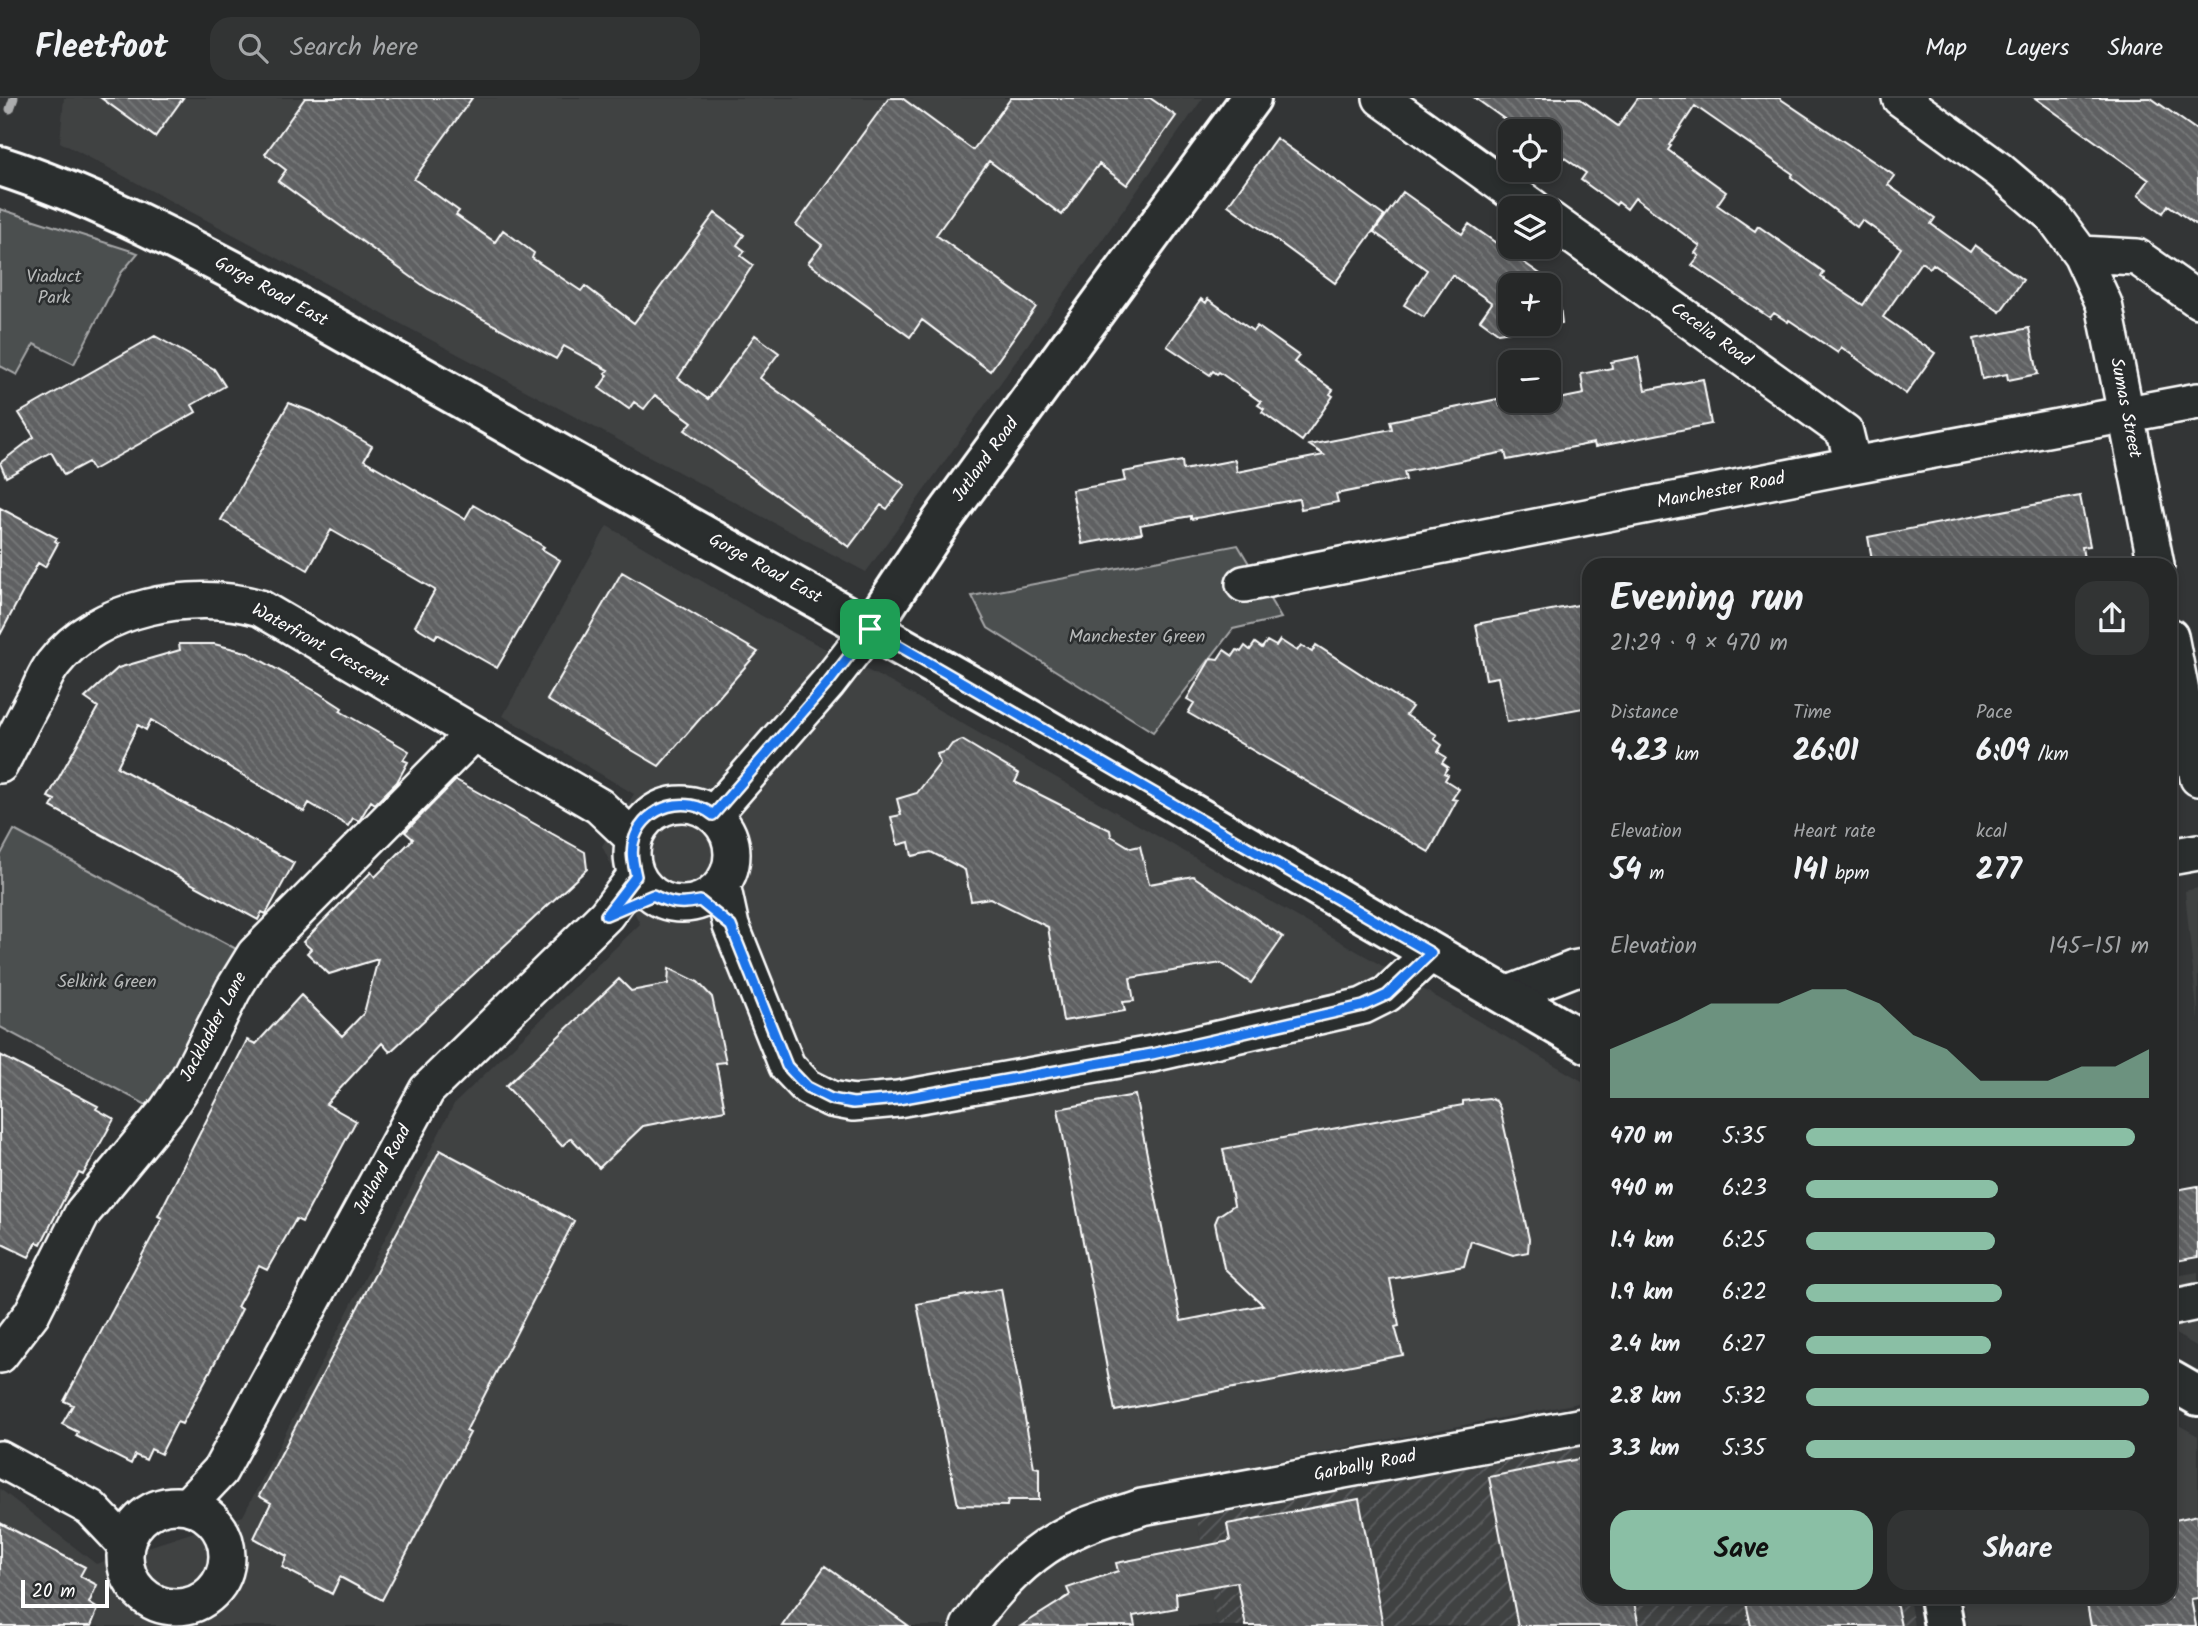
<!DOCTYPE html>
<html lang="en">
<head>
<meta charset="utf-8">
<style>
	:root { --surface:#262828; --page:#323434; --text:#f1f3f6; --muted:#a4a6a8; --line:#424445; --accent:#8abfa5 }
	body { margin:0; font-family:Kalam,sans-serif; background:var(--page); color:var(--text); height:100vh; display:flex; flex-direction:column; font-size:26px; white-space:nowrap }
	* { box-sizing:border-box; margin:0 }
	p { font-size:23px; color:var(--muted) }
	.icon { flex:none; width:38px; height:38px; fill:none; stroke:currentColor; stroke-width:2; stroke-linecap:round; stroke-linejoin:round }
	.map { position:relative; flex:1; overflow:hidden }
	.side { position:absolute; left:1582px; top:460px; width:595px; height:1046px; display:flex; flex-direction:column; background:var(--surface); border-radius:21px; box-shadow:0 4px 10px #0003,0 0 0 2px var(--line) }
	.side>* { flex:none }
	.fabs { position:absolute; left:1498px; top:21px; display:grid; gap:14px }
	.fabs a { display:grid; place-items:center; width:63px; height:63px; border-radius:14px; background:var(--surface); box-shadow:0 4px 10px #0003,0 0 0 2px var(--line); font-size:35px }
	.scale { position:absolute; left:21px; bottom:18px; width:88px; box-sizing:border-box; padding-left:7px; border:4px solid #fff; border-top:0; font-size:19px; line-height:24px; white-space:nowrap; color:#fff; -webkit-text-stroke:5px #2a2d2e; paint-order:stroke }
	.pin { position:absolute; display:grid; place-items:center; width:60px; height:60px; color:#fff; margin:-30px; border-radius:14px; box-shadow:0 4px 10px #0006 }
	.round { display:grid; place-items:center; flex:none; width:74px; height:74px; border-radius:21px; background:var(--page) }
	.summary { display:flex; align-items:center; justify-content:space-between; height:119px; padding:0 28px }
	h1 { font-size:38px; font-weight:600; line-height:52px }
	.figures { display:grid; grid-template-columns:repeat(3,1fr); gap:10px; height:119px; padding:7px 28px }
	.figures div { display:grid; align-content:center }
	.figures b { font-size:30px; font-weight:600 }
	.figures small { font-size:19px; font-weight:400 }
	.figures p { font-size:19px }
	.chart { height:196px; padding:14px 28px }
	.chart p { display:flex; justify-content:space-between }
	.chart svg { width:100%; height:126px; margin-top:7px; fill:var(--accent); opacity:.7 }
	.primary-button { display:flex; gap:14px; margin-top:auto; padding:14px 28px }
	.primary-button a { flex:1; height:80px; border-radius:21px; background:var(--accent); color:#111; font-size:28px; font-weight:600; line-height:80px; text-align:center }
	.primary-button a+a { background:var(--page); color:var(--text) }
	ul { padding:0 28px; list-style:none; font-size:23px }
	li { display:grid; grid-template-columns:112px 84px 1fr; align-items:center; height:52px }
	li i { height:18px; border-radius:9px; background:var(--accent) }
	header { display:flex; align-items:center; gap:42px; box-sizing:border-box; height:98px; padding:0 35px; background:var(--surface); border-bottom:2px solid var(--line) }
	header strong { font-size:33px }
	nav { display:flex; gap:38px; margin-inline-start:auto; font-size:24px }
	.search { width:490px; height:63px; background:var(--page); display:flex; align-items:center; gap:18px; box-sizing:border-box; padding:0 24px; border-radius:21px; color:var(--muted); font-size:26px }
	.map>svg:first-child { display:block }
	.built { fill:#404243 }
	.industrial { fill:url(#industrial-furrows) }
	.green { fill:#4c4f50; stroke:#a6a7a8; stroke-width:2 }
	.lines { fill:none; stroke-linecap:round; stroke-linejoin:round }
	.stream { stroke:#abacad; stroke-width:9 }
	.building { fill:url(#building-back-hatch); stroke:#fff; stroke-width:2; fill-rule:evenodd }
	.street-casing { stroke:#fff; stroke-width:40 }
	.secondary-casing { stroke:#fff; stroke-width:44 }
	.street { stroke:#2a2d2e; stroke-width:35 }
	.secondary { stroke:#2a2d2e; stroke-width:38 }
	.route-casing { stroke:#fff; stroke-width:14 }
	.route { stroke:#1a73e8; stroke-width:9 }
	.labels { text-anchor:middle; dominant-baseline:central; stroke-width:5; stroke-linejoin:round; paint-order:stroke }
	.park-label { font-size:18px; fill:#b7b9b9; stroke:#2a2d2e }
	.street-label { font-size:18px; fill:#fff; stroke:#2a2d2e }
</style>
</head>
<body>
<header>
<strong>Fleetfoot</strong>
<div class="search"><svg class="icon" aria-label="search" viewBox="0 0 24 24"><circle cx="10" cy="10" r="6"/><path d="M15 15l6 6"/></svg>Search here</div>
<nav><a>Map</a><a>Layers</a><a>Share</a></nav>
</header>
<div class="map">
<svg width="2198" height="1528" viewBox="0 0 2198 1528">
	<defs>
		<pattern id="industrial-furrows" width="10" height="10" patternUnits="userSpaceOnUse" patternTransform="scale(1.75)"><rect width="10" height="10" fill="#404243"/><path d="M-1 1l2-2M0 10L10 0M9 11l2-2" fill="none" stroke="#5d5e5f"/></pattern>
		<pattern id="building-back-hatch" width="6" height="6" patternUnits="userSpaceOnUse" patternTransform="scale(1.75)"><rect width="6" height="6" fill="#5f6162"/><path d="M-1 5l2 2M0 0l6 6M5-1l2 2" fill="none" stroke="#77797a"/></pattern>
	</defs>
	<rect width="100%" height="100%" fill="#333536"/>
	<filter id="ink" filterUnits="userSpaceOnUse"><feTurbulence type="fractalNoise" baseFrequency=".0143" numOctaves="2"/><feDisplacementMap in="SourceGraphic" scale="14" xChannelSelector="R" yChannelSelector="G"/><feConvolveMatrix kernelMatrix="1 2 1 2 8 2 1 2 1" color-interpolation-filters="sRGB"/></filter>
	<g filter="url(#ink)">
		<!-- built -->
		<path class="built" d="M 64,0 L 1203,0 L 866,474 L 60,44 Z
			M 607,428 L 762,518 L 892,585 L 1589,987 L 1589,1303 L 1189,1380 L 1217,1528 L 0,1528 L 0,1391 L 96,1466 L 243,1418 L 454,1006 L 640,826 L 602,748 L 634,696 L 503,618 Z
			M 2198,790 L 2198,924 L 2185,793 Z
			M 2198,1174 L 2198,1249 L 2170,1233 L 2170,1179 Z
			M 2170,1322 L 2198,1338 L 2198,1528 L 1968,1528 L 1963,1500 L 2170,1500 Z"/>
		<!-- industrial -->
		<path class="industrial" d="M 1589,1345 L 1589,1500 L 1909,1500 L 1914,1528 L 1217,1528 L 1196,1417 Z"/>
		<!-- green -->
		<path class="green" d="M 0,111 L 138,155 L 121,175 L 74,266 L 34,246 L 17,277 L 0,268 Z
			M 1238,447 L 1281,520 L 1233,531 L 1153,634 L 988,530 L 972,498 Z
			M 14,732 L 240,853 L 161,1000 L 152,1010 L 0,929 L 0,758 Z"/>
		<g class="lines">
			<!-- stream -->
			<path class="stream" d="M 10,11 L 14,0"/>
		</g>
		<!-- building -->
		<path class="building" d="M 101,0 L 183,0 L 155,39 Z
			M 305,0 L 472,0 L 414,81 L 459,113 L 456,117 L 495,144 L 503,132 L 534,155 L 532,160 L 581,193 L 585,188 L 634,225 L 715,115 L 744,137 L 737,147 L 745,153 L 741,158 L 753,167 L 678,280 L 708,301 L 755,237 L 779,255 L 760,280 L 905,387 L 887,411 L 881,407 L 849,449 L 685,332 L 692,324 L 655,297 L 644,311 L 634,304 L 629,311 L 599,290 L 608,277 L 605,275 L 608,272 L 564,248 L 556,261 L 428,191 L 278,83 L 286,72 L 265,56 Z
			M 889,0 L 902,0 L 973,52 L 1011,0 L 1150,0 L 1176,18 L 1127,87 L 1099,66 L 1062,117 L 989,63 L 936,137 L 1036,209 L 990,273 L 922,222 L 910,239 L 808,165 L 822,147 L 796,127 Z
			M 1475,0 L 1579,0 L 1618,28 L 1638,0 L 1779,0 L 1895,78 L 1888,87 L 1935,120 L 1931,126 L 1970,154 L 1975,147 L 2023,182 L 2000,214 L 1933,166 L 1930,170 L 1921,164 L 1883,219 L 1935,255 L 1906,296 L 1841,249 L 1838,255 L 1789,222 L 1788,224 L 1774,215 L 1770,220 L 1726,190 L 1692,167 L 1699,158 L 1695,155 L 1700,148 L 1635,100 L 1627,111 L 1618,104 L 1616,107 L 1581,82 L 1586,75 L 1549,49 L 1549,33 L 1521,33 ZM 1695,8 L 1793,76 L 1791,79 L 1857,129 L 1862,122 L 1901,150 L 1863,207 L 1821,179 L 1824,174 L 1758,128 L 1755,133 L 1717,107 L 1726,94 L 1668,52 L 1671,48 L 1669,47 Z
			M 2035,0 L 2151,0 L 2198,33 L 2198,128 L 2168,107 L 2163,115 L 2138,97 L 2149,82 Z
			M 1276,40 L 1384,118 L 1335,185 L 1228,107 Z
			M 1403,94 L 1462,136 L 1469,126 L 1546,180 L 1547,187 L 1510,187 L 1510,226 L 1549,226 L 1549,197 L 1550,202 L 1559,201 L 1562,225 L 1498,235 L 1480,222 L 1492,205 L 1452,177 L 1424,219 L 1404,207 L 1427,172 L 1374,134 Z
			M 1201,201 L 1206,205 L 1208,201 L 1253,233 L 1257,228 L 1299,258 L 1294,264 L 1333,292 L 1330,296 L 1333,298 L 1302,343 L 1262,314 L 1264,311 L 1258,307 L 1261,304 L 1219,274 L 1217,276 L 1213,273 L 1210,277 L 1167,248 Z
			M 2029,230 L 2038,276 L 2008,282 L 2007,276 L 1982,281 L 1974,241 Z
			M 155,238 L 214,271 L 225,288 L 192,307 L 196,314 L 93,372 L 88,364 L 64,377 L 51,354 L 6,379 L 0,365 L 34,339 L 19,315 Z
			M 1638,259 L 1645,292 L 1703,281 L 1711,326 L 1595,349 L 1594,345 L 1507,362 L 1505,354 L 1404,374 L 1406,382 L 1336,396 L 1338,404 L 1301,411 L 1299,401 L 1191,421 L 1191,418 L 1140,427 L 1142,435 L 1082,446 L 1072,392 L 1125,383 L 1123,374 L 1182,363 L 1183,372 L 1235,362 L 1237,374 L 1324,357 L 1309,347 L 1392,331 L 1390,323 L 1498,301 L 1500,308 L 1524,303 L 1549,303 L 1584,296 L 1581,276 L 1612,270 L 1611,264 Z
			M 289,305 L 315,315 L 372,348 L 364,362 L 465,421 L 473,407 L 530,440 L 544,449 L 542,451 L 560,462 L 497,570 L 437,536 L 435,540 L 415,528 L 435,492 L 331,432 L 308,472 L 221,422 Z
			M 2080,398 L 2090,448 L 2082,449 L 2085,467 L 1873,467 L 1868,439 Z
			M 0,410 L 57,440 L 55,443 L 58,445 L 45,469 L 38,465 L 0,537 Z
			M 622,474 L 758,554 L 659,668 L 547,602 Z
			M 1589,505 L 1589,609 L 1507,624 L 1498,579 L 1486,581 L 1476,526 Z
			M 1280,542 L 1297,553 L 1301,547 L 1312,554 L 1316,547 L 1412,609 L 1406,617 L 1437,637 L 1434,641 L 1442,647 L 1438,654 L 1446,659 L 1442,665 L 1448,669 L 1444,675 L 1448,677 L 1445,682 L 1459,691 L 1452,701 L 1457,702 L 1429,754 L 1188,615 L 1194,605 L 1187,601 L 1211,560 L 1218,561 L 1224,552 L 1233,558 L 1237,552 L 1241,554 L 1245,548 L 1250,552 L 1255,545 L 1262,550 L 1267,543 L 1276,548 Z
			M 179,546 L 214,546 L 246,554 L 319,595 L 342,610 L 340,613 L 409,653 L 403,662 L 408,664 L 397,684 L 375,706 L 371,703 L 359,723 L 353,720 L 348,728 L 309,705 L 304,714 L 151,622 L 146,632 L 138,627 L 117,669 L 294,765 L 266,816 L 262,814 L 258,822 L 51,709 L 55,702 L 48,699 L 98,609 L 85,600 L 118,570 L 180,552 Z
			M 962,642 L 1019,676 L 1015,684 L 1110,732 L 1111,738 L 1131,750 L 1140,748 L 1149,786 L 1193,778 L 1283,839 L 1251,885 L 1221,865 L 1130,880 L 1134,903 L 1123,904 L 1125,913 L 1063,923 L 1048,829 L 990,800 L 971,803 L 965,772 L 931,754 L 912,758 L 909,744 L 898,747 L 891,719 L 901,717 L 897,701 L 917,695 L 940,665 L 937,656 L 947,653 L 952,646 Z
			M 456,682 L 585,754 L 587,771 L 390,954 L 382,945 L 326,1006 L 356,1023 L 302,1124 L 296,1121 L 267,1172 L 259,1168 L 237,1209 L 242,1211 L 221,1253 L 182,1326 L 177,1324 L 161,1356 L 151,1351 L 146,1362 L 135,1357 L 131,1366 L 76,1338 L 78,1334 L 62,1326 L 73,1307 L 64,1303 L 162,1120 L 158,1118 L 247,942 L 256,946 L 301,897 L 342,938 L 364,915 L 378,861 L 329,876 L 307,855 L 311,851 L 303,844 L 371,774 L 375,779 L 413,741 L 405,734 Z
			M 669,870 L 698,884 L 712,899 L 726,964 L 716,965 L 725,1012 L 643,1028 L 599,1070 L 571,1040 L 562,1048 L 506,988 L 619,881 L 631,893 L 668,886 Z
			M 0,957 L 98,1008 L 96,1011 L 114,1021 L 83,1077 L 79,1075 L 68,1093 L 41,1146 L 37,1144 L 29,1159 L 0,1145 Z
			M 1135,997 L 1181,1223 L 1263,1207 L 1224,1170 L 1215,1125 L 1218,1118 L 1234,1107 L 1223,1051 L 1463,1007 L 1463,1003 L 1489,1000 L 1496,1003 L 1500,1010 L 1529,1141 L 1528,1154 L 1513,1157 L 1471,1143 L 1464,1168 L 1390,1181 L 1399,1228 L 1395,1229 L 1403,1257 L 1115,1313 L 1058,1011 Z
			M 440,1052 L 574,1123 L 466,1333 L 470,1335 L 382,1502 L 340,1479 L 332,1496 L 282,1469 L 287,1458 L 254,1440 L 271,1405 L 259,1398 Z
			M 2198,1088 L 2198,1159 L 2170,1164 L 2170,1093 Z
			M 1001,1191 L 1034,1369 L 1039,1370 L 1039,1402 L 1008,1402 L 1007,1408 L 958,1407 L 917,1206 Z
			M 1589,1359 L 1589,1500 L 1633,1500 L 1639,1528 L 1518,1528 L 1489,1379 Z
			M 1359,1401 L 1383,1528 L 1246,1528 L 1237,1484 L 1176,1495 L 1177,1510 L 1133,1518 L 1135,1528 L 1021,1528 L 1070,1497 L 1067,1490 L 1118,1473 L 1116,1465 L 1230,1443 L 1227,1426 Z
			M 2198,1417 L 2198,1500 L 2191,1501 L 2196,1528 L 2091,1528 L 2086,1500 L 2170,1500 L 2170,1423 Z
			M 0,1425 L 85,1469 L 80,1478 L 97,1487 L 89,1505 L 98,1511 L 91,1528 L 0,1528 Z
			M 825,1468 L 909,1528 L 782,1528 Z
			M 1745,1500 L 1895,1500 L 1901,1528 L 1751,1528 Z"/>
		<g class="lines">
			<defs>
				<path id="street" d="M 1381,0 L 1534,110
					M 1900,0 L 1999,72 L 2053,118 L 2081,156 L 2104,206 L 2156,467
					M 1549,121 L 1845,334 L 1853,367
					M 2081,156 L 2137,159 L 2198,202
					M 1244,486 L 1853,367 L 2198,303
					M 2170,538 L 2198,680
					M 0,667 C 12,645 23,622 35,600 C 41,589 45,576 53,566 C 97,508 193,491 260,510 L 599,708 L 634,741
					M632 756a50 50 0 1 1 100 0a50 50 0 1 1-100 0Z
					M 713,717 L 828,585 L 870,531
					M 2170,759 L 2198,754
					M 722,786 L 731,828 L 787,968 L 807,989 L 831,1001 L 853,1005 L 898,1001 L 1152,956 L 1363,908 L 1387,896 L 1431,855
					M 1506,897 L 1573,871 L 1589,868
					M 2170,1210 L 2198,1204
					M 0,1257 L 32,1215 L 83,1114 L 167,1012 L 189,979 L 233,892 L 255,856 L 473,636
					M 0,1361 L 91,1410 L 125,1446
					M125 1458a51 51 0 1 1 102 0a51 51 0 1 1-102 0Z
					M 187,1408 L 220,1373 L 427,992 L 606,817 L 636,777
					M 969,1528 C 998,1486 1033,1450 1080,1430 C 1100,1421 1122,1416 1142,1409 L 1589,1327"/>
				<path id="secondary" d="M 0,68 C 87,96 168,138 249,181 L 993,600 L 1589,946
					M 870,531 L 941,424 L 1251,0
					M 2170,1282 L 2198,1298
					M 1939,1500 L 1944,1528"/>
			</defs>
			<!-- street casing -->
			<use href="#street" class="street-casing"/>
			<!-- secondary casing -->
			<use href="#secondary" class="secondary-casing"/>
			<!-- street -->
			<use href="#street" class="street"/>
			<!-- secondary -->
			<use href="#secondary" class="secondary"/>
		</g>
	</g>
	<g class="lines" filter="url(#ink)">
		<defs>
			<path id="route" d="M 870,531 L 1431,855 L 1387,897 L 1363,908 L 1152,956 L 898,1001 L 853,1005 L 831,1001 L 807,989 L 787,968 L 731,828 L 700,803 C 682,807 670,806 653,797 L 606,817 L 636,778 C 633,765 630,752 635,739 C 646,708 687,696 713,717 L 828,585 Z"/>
		</defs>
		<!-- route casing -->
		<use href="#route" class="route-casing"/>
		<!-- route -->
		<use href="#route" class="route"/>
	</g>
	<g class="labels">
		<!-- park labels -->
		<g class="park-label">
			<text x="54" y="179">Viaduct<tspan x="54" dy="21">Park</tspan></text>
			<text x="1137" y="539">Manchester Green</text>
			<text x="107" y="884">Selkirk Green</text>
		</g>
		<!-- street labels -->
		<g class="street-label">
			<text transform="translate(271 194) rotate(29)">Gorge Road East</text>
			<text transform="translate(1711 237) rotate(36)">Cecelia Road</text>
			<text transform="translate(2125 310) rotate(79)">Sumas Street</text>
			<text transform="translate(986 362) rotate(-54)">Jutland Road</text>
			<text transform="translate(1721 393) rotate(-11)">Manchester Road</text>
			<text transform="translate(765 471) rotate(29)">Gorge Road East</text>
			<text transform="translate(320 548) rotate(29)">Waterfront Crescent</text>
			<text transform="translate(214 929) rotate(-62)">Jackladder Lane</text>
			<text transform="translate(383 1072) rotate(-61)">Jutland Road</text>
			<text transform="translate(1365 1368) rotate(-11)">Garbally Road</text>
		</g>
	</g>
</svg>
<div class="fabs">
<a><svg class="icon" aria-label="locate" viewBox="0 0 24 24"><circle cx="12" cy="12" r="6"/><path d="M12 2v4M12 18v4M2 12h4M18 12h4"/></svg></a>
<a><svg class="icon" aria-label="layers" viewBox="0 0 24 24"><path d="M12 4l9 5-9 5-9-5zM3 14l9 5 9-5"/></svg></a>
<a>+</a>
<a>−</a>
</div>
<div class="scale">20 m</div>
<div class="pin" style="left:870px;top:531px;background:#1e9e55"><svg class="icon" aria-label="arrive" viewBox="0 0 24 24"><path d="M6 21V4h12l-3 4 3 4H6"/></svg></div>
<section class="side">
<div class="summary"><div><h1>Evening run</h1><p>21:29 · 9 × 470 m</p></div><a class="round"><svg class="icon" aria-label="share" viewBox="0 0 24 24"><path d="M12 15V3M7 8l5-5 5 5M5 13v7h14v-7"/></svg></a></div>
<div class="figures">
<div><p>Distance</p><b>4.23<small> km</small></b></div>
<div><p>Time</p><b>26:01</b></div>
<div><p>Pace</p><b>6:09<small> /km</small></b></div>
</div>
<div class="figures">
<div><p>Elevation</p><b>54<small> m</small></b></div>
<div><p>Heart rate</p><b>141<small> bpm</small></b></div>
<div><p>kcal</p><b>277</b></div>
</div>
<div class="chart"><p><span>Elevation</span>145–151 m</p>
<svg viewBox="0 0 160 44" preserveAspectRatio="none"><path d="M0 44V27L10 22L20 17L30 11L40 11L50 11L60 6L70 6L80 11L90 22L100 27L110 38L120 38L130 38L140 33L150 33L160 27V44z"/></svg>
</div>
<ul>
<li><b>470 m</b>5:35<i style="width:96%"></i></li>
<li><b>940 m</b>6:23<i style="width:56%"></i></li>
<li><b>1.4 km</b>6:25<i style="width:55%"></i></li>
<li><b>1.9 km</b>6:22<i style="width:57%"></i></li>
<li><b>2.4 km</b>6:27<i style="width:54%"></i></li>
<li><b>2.8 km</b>5:32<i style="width:100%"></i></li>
<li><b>3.3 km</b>5:35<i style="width:96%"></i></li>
</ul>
<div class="primary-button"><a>Save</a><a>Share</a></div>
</section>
</div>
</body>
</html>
